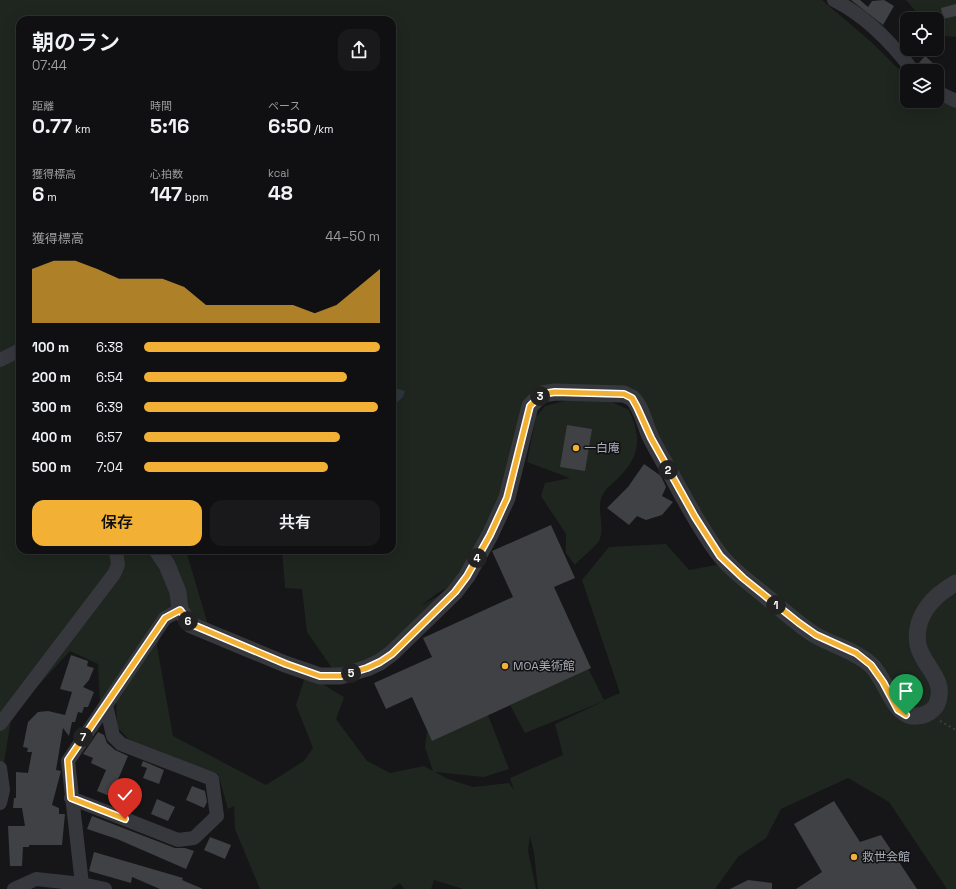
<!DOCTYPE html>
<html lang="ja">
<head>
<meta charset="utf-8">
<style>
	:root { --surface:#101012; --page:#19191b; --text:#f1f3f6; --muted:#9c9d9f; --line:#303032; --accent:#f2b134 }
	body { margin:0; font-family:"Space Grotesk","Noto Sans JP",sans-serif; background:var(--page); color:var(--text); height:100vh; display:flex; flex-direction:column; font-size:15px; white-space:nowrap }
	* { box-sizing:border-box; margin:0 }
	p { font-size:13px; color:var(--muted) }
	.icon { flex:none; width:22px; height:22px; fill:none; stroke:currentColor; stroke-width:2; stroke-linecap:round; stroke-linejoin:round }
	.map { position:relative; flex:1; overflow:hidden }
	.panel { position:absolute; left:16px; top:16px; width:380px; height:538px; display:flex; flex-direction:column; background:var(--surface); border-radius:12px; box-shadow:0 4px 16px #0002,0 0 0 1px var(--line) }
	.panel>* { flex:none }
	.fabs { position:absolute; left:900px; top:12px; display:grid; gap:8px }
	.fabs a { display:grid; place-items:center; width:44px; height:44px; border-radius:8px; background:var(--surface); box-shadow:0 4px 16px #0002,0 0 0 1px var(--line); font-size:20px }
	.pin { position:absolute; display:grid; place-items:center; width:34px; height:34px; color:#fff; margin:-41px -17px; border-radius:50% 50% 50% 0; rotate:-45deg; box-shadow:0 0 4px #0007 }
	.pin .icon { rotate:45deg }
	.km { position:absolute; width:20px; height:20px; margin:-10px; border-radius:50%; background:#222; color:#fff; font-size:11px; line-height:20px; text-align:center }
	.round { display:grid; place-items:center; flex:none; width:42px; height:42px; border-radius:12px; background:var(--page) }
	.overview { display:flex; align-items:center; justify-content:space-between; height:68px; padding:0 16px }
	h1 { font-size:22px; font-weight:600; line-height:30px }
	.figures { display:grid; grid-template-columns:repeat(3,1fr); gap:6px; height:68px; padding:4px 16px }
	.figures div { display:grid; align-content:center }
	.figures b { font-size:20px; font-weight:600 }
	.figures small { font-size:11px; font-weight:400 }
	.figures p { font-size:11px }
	.chart { height:112px; padding:8px 16px }
	.chart p { display:flex; justify-content:space-between }
	.chart svg { width:100%; height:72px; margin-top:4px; fill:var(--accent); opacity:.7 }
	.primary-button { display:flex; gap:8px; margin-top:auto; padding:8px 16px }
	.primary-button a { flex:1; height:46px; border-radius:12px; background:var(--accent); color:#111; font-size:16px; font-weight:600; line-height:46px; text-align:center }
	.primary-button a+a { background:var(--page); color:var(--text) }
	ul { padding:0 16px; list-style:none; font-size:13px }
	li { display:grid; grid-template-columns:64px 48px 1fr; align-items:center; height:30px }
	li i { height:10px; border-radius:5px; background:var(--accent) }
	.map>svg:first-child { display:block }
	.green { fill:#1e261f; fill-rule:evenodd }
	.water { fill:#2c353c }
	.building { fill:#404145 }
	.lines { fill:none; stroke-linecap:round; stroke-linejoin:round }
	.path { stroke:#3d3f44; stroke-width:2; stroke-dasharray:2 3; stroke-linecap:butt }
	.minor { stroke:#37383d; stroke-width:14 }
	.tertiary { stroke:#37383d; stroke-width:17 }
	.route-casing { stroke:#fff; stroke-width:8 }
	.route { stroke:#f2b134; stroke-width:5 }
	.poi-dot { fill:#f2b134; stroke:#111113; stroke-width:1.5 }
	.labels { text-anchor:middle; dominant-baseline:central; stroke-width:3; stroke-linejoin:round; paint-order:stroke }
	.poi-label { font-size:12px; fill:#a8adb8; stroke:#111113; text-anchor:start }
</style>
</head>
<body>
<div class="map">
<svg width="956" height="889" viewBox="0 0 956 889">
	<rect width="100%" height="100%" fill="#161618"/>
	<!-- green -->
	<path class="green" d="M 0,0 L 822,0 L 869,40 L 907,77 L 907,101 L 937,100 L 956,108 L 956,889 L 947,889 L 889,802 L 848,778 L 781,809 L 766,838 L 738,857 L 715,889 L 538,889 L 534,853 L 530,836 L 528,851 L 536,889 L 463,889 L 434,880 L 431,889 L 404,889 L 400,883 L 391,889 L 260,889 L 235,829 L 234,806 L 228,809 L 218,774 L 134,745 L 117,727 L 116,695 L 152,651 L 100,704 L 98,664 L 70,651 L 12,714 L 0,787 ZM 20,20 L 392,20 L 392,550 L 282,550 L 285,588 L 302,589 L 307,632 L 334,671 L 392,653 L 450,589 L 421,606 L 436,594 L 467,576 L 499,509 L 546,386 L 637,396 L 701,517 L 725,555 L 763,591 L 716,565 L 689,570 L 666,544 L 609,547 L 582,580 L 620,693 L 604,700 L 587,666 L 510,705 L 525,733 L 604,701 L 555,724 L 563,755 L 510,778 L 514,790 L 509,783 L 473,787 L 448,779 L 435,772 L 484,777 L 509,769 L 488,715 L 427,732 L 425,747 L 433,771 L 424,766 L 390,773 L 367,761 L 336,719 L 344,697 L 306,674 L 296,705 L 313,748 L 304,761 L 266,785 L 173,736 L 157,646 L 167,610 L 209,628 L 187,554 L 188,550 L 20,550 Z
		M 906,0 L 956,0 L 956,37 L 937,35 L 937,19 L 922,19 Z
		M 598,398 L 614,403 L 629,410 C 641,436 641,455 620,476 C 615,482 607,487 603,494 C 595,509 606,525 599,541 C 596,546 580,559 575,565 L 566,553 L 566,534 L 541,496 L 545,483 L 570,478 L 527,462 L 536,417 L 545,406 L 564,401 Z"/>
	<!-- water -->
	<path class="water" d="M 395,388 L 405,391 L 403,397 L 392,407 L 392,391 Z"/>
	<!-- building -->
	<path class="building" d="M 851,0 L 860,0 L 868,7 L 872,1 L 884,0 L 894,6 L 883,25 Z
		M 956,4 L 956,16 L 943,19 L 941,8 Z
		M 925,56 L 934,64 L 928,71 L 918,64 Z
		M 567,425 L 592,429 L 585,471 L 560,467 Z
		M 644,464 L 661,476 L 666,487 L 662,496 L 673,502 L 662,515 L 646,520 L 637,516 L 629,525 L 607,508 L 628,487 Z
		M 551,525 L 575,578 L 554,587 L 591,668 L 432,741 L 412,697 L 386,709 L 374,683 L 432,657 L 423,638 L 513,597 L 492,551 Z
		M 71,655 L 88,661 L 87,666 L 94,668 L 89,680 L 83,687 L 94,692 L 88,707 L 84,707 L 82,713 L 78,712 L 75,722 L 72,722 L 69,736 L 63,728 L 56,770 L 61,771 L 52,805 L 59,808 L 59,814 L 65,814 L 62,845 L 29,845 L 29,847 L 23,847 L 22,866 L 10,866 L 8,826 L 25,826 L 22,808 L 13,808 L 14,798 L 16,798 L 16,772 L 28,773 L 32,752 L 27,752 L 28,748 L 23,747 L 28,722 L 38,712 L 48,711 L 65,715 L 72,692 L 60,689 Z
		M 98,732 L 104,735 L 107,743 L 115,750 L 128,756 L 117,782 L 121,784 L 115,798 L 97,791 L 106,770 L 91,763 L 93,758 L 83,754 Z
		M 143,761 L 164,770 L 159,784 L 143,778 L 147,768 L 141,766 Z
		M 192,786 L 205,791 L 207,802 L 204,808 L 186,800 Z
		M 157,799 L 175,807 L 168,821 L 151,814 Z
		M 834,801 L 860,842 L 881,835 L 917,889 L 796,889 L 822,872 L 794,824 Z
		M 92,816 L 175,848 L 185,848 L 194,851 L 186,869 L 117,839 L 87,829 Z
		M 210,837 L 231,845 L 225,859 L 204,850 Z
		M 94,852 L 183,878 L 182,880 L 203,889 L 160,889 L 132,877 L 131,883 L 89,871 Z
		M 748,880 L 772,883 L 772,889 L 730,889 Z"/>
	<g class="lines">
		<!-- path -->
		<path class="path" d="M 940,721 L 956,730"/>
		<!-- minor -->
		<path class="minor" d="M 834,0 C 866,16 892,43 913,71
			M 937,92 L 956,101
			M 0,360 L 20,350
			M 0,724 L 114,574 L 118,565 L 116,550
			M 0,768 L 3,790 L 0,803
			M 71,798 L 178,840 L 194,838 L 217,816 L 212,779 L 121,744 L 113,736 L 106,705
			M 82,884 L 68,761 L 165,618 L 180,610
			M 14,889 L 36,879 L 82,884 L 105,889"/>
		<!-- tertiary -->
		<path class="tertiary" d="M 157,550 L 167,565 L 178,592 L 180,610 L 191,625 L 285,664 L 320,676 L 341,676 L 367,668 L 380,662 L 392,653 L 455,592 L 467,576 L 490,535 L 507,498 L 530,406 L 542,394 L 555,392 L 624,394 C 626,395 630,397 632,398 C 642,407 645,426 651,438 C 659,454 669,470 678,487 C 691,510 704,535 720,555 C 733,572 753,585 769,599 C 784,611 799,625 815,635 C 834,646 854,650 870,664 C 889,680 893,727 926,714 C 930,712 935,708 937,704 C 947,679 923,667 918,645 C 913,616 934,595 956,583"/>
	</g>
	<g class="lines">
		<defs>
			<path id="route" d="M 125,819 L 71,798 L 68,760 L 165,618 L 180,610 L 191,624 L 286,664 L 320,676 L 341,676 L 367,668 L 380,662 L 392,654 L 455,592 L 467,576 L 490,535 L 507,498 L 530,406 L 542,394 L 555,392 L 624,394 L 632,398 L 637,407 L 651,438 L 695,517 L 720,556 L 743,578 L 799,623 L 816,635 L 856,653 L 871,665 L 883,682 L 898,710 L 906,715"/>
		</defs>
		<!-- route casing -->
		<use href="#route" class="route-casing"/>
		<!-- route -->
		<use href="#route" class="route"/>
	</g>
	<!-- markers -->
	<g class="poi-dot">
		<circle cx="576" cy="448" r="4"/>
		<circle cx="505" cy="666" r="4"/>
		<circle cx="854" cy="857" r="4"/>
	</g>
	<g class="labels">
		<!-- poi labels -->
		<g class="poi-label">
			<text x="584" y="448">一白庵</text>
			<text x="513" y="666">MOA美術館</text>
			<text x="862" y="857">救世会館</text>
		</g>
	</g>
</svg>
<div class="fabs">
<a><svg class="icon" aria-label="locate" viewBox="0 0 24 24"><circle cx="12" cy="12" r="6"/><path d="M12 2v4M12 18v4M2 12h4M18 12h4"/></svg></a>
<a><svg class="icon" aria-label="layers" viewBox="0 0 24 24"><path d="M12 4l9 5-9 5-9-5zM3 14l9 5 9-5"/></svg></a>
</div>
<div class="pin" style="left:906px;top:715px;background:#1e9e55"><svg class="icon" aria-label="arrive" viewBox="0 0 24 24"><path d="M6 21V4h12l-3 4 3 4H6"/></svg></div>
<div class="pin" style="left:125px;top:819px;background:#d93025"><svg class="icon" aria-label="check" viewBox="0 0 24 24"><path d="M5 12l5 5 9-10"/></svg></div>
<b class="km" style="left:776px;top:605px">1</b>
<b class="km" style="left:668px;top:470px">2</b>
<b class="km" style="left:540px;top:396px">3</b>
<b class="km" style="left:477px;top:558px">4</b>
<b class="km" style="left:351px;top:673px">5</b>
<b class="km" style="left:188px;top:621px">6</b>
<b class="km" style="left:83px;top:737px">7</b>
<section class="panel">
<div class="overview"><div><h1>朝のラン</h1><p>07:44</p></div><a class="round"><svg class="icon" aria-label="share" viewBox="0 0 24 24"><path d="M12 15V3M7 8l5-5 5 5M5 13v7h14v-7"/></svg></a></div>
<div class="figures">
<div><p>距離</p><b>0.77<small> km</small></b></div>
<div><p>時間</p><b>5:16</b></div>
<div><p>ペース</p><b>6:50<small> /km</small></b></div>
</div>
<div class="figures">
<div><p>獲得標高</p><b>6<small> m</small></b></div>
<div><p>心拍数</p><b>147<small> bpm</small></b></div>
<div><p>kcal</p><b>48</b></div>
</div>
<div class="chart"><p><span>獲得標高</span>44–50 m</p>
<svg viewBox="0 0 160 44" preserveAspectRatio="none"><path d="M0 44V11L10 6L20 6L30 11L40 17L50 17L60 17L70 22L80 33L90 33L100 33L110 33L120 33L130 38L140 33L150 22L160 11V44z"/></svg>
</div>
<ul>
<li><b>100 m</b>6:38<i style="width:100%"></i></li>
<li><b>200 m</b>6:54<i style="width:86%"></i></li>
<li><b>300 m</b>6:39<i style="width:99%"></i></li>
<li><b>400 m</b>6:57<i style="width:83%"></i></li>
<li><b>500 m</b>7:04<i style="width:78%"></i></li>
</ul>
<div class="primary-button"><a>保存</a><a>共有</a></div>
</section>
</div>
</body>
</html>
